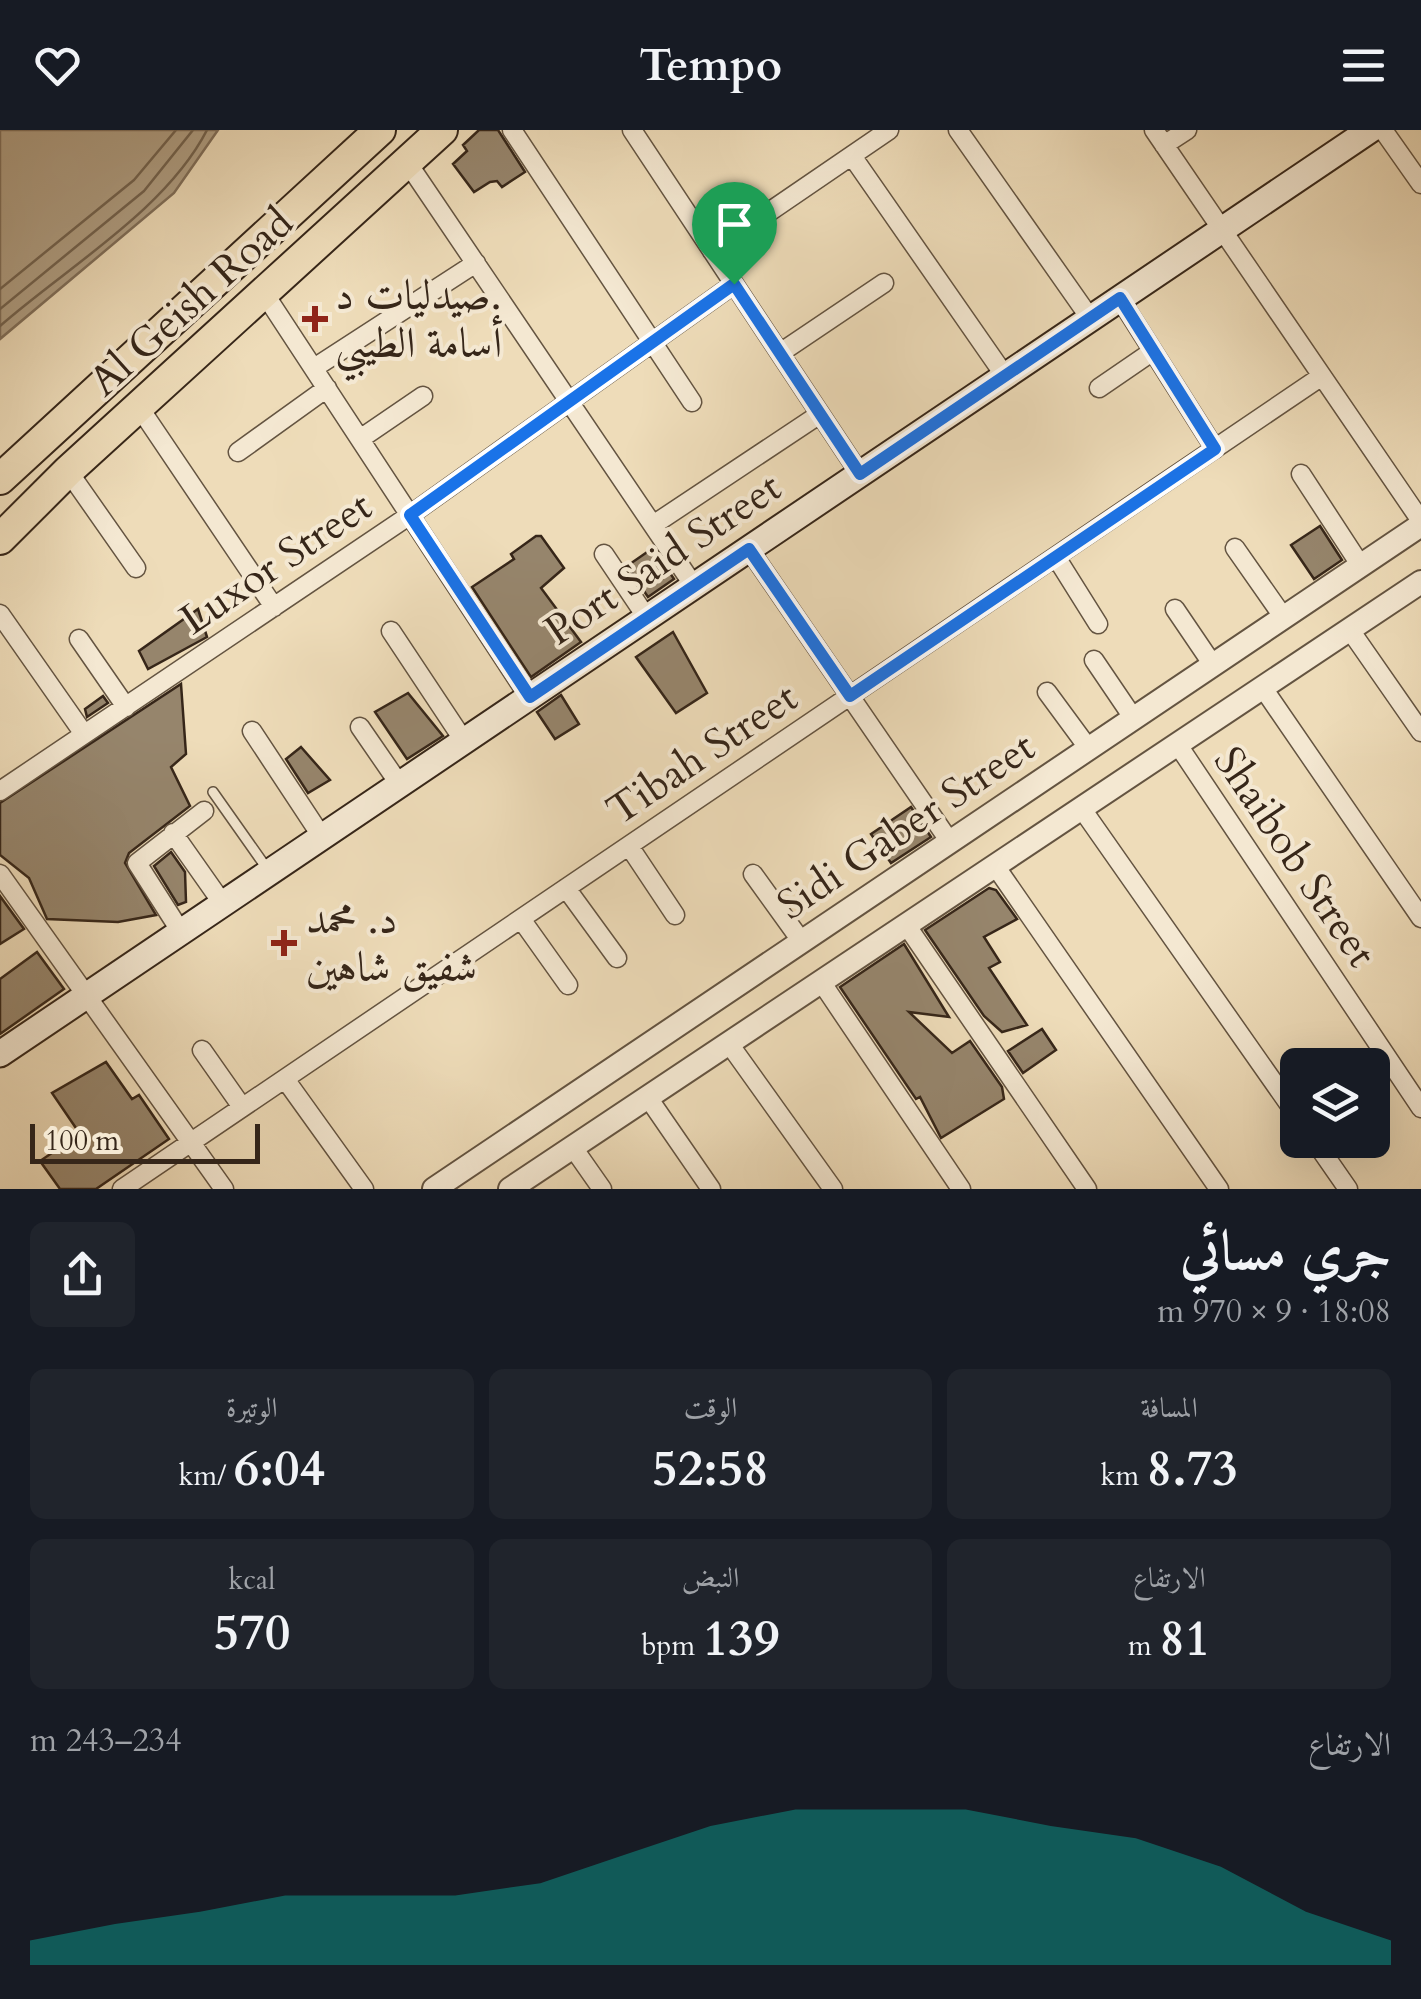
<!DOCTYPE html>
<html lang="ar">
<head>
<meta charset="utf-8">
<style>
	:root { --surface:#171b24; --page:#20242c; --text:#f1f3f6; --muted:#9ea1a6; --accent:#0f766e }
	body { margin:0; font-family:Cardo,Amiri,serif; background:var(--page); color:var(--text); direction:rtl; height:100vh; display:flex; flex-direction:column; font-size:38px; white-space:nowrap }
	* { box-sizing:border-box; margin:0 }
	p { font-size:32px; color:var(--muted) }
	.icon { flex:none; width:55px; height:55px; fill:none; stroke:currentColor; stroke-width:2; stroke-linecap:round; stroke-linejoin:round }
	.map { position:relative; height:1059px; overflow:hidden; direction:ltr }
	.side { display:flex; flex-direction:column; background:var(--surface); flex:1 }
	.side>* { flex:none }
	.fabs { position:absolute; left:1280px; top:918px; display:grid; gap:20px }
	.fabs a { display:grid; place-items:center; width:110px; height:110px; border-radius:15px; background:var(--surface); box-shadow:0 10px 40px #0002; font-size:50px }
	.scale { position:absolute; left:30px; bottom:25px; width:230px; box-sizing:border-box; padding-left:10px; border:5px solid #362619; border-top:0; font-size:28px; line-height:35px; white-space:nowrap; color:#362619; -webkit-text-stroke:8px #f4e8d2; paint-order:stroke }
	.pin { position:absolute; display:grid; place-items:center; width:85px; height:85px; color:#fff; margin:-102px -42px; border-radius:50% 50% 50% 0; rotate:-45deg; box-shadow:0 0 10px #0007 }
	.pin .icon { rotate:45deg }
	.round { display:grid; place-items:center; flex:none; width:105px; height:105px; border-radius:15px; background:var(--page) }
	.headline { display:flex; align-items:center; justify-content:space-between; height:170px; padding:0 30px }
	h1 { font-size:55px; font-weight:600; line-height:75px }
	.metrics { display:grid; grid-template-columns:repeat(3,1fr); gap:15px; height:170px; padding:10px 30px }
	.metrics div { display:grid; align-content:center; border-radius:15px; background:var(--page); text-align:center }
	.metrics b { font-size:50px; font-weight:600 }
	.metrics small { font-size:28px; font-weight:400 }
	.metrics p { font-size:28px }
	.chart { height:280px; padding:20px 30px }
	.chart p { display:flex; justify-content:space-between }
	.chart svg { width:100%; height:180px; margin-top:10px; fill:var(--accent); opacity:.7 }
	header { display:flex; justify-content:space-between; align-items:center; height:130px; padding:0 30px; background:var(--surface); font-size:45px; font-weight:600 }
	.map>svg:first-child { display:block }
	.water { fill:#af9e83; stroke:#7f6e59; stroke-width:2.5 }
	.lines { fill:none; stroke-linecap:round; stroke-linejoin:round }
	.shore { stroke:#72624e; stroke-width:2.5 }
	.building { fill:#96856c; stroke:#362619; stroke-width:2.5 }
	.service-casing { stroke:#645441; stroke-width:12 }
	.minor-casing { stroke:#645441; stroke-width:21 }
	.tertiary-casing { stroke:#645441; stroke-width:26 }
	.secondary-casing { stroke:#362619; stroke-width:29 }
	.trunk-casing { stroke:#362619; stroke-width:34 }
	.service { stroke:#f4e8d2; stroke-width:9 }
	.minor { stroke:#f4e8d2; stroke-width:18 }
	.tertiary { stroke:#f4e8d2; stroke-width:22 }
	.secondary { stroke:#f4e8d2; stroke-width:25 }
	.trunk { stroke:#eedcb9; stroke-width:30 }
	.route-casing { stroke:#fff; stroke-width:20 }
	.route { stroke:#1a73e8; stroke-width:12 }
	.poi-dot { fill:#8f2418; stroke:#f4e8d2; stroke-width:4 }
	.labels { text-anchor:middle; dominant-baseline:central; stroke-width:8; stroke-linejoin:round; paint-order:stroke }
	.poi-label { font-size:42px; fill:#362619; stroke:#f4e8d2; text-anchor:start }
	.street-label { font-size:42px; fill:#362619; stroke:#f4e8d2 }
</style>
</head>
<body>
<header><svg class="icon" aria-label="menu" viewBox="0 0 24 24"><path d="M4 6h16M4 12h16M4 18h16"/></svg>Tempo<svg class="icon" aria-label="heart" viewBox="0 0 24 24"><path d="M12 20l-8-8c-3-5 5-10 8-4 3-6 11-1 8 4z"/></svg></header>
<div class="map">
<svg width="1421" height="1059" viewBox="0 0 1421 1059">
	<rect width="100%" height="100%" fill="#eedcb9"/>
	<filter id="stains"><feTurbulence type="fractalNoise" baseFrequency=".002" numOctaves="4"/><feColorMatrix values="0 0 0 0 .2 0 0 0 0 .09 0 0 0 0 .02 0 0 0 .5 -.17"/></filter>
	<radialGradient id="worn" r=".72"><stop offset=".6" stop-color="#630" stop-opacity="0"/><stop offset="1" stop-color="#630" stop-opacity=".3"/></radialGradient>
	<!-- water -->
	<path class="water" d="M 0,0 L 218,0 L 174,63 L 0,209 Z"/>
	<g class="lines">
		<!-- shore -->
		<path class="shore" d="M 0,159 L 134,50 L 176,0
			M 0,179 L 144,61 L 193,0
			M 0,196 C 67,137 166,80 207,0"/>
	</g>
	<!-- building -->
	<path class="building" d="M 479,0 L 498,0 L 525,42 L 502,57 L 497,51 L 490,52 L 474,62 L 453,34 L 467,21 L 463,15 Z
		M 1320,396 L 1342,430 L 1314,449 L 1291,415 Z
		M 536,406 L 541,406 L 564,438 L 541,458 L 581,512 L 531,547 L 472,457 L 514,429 L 511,424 Z
		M 653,418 L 674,449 L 648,467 L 627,436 Z
		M 198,479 L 207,507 L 148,539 L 139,521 Z
		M 673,502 L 707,563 L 676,583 L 636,527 Z
		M 181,554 L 186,624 L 171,637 L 190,676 L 129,723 L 125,733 L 156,785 L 118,792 L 47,789 L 29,748 L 0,725 L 0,673 Z
		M 408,563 L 443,606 L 407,629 L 375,582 Z
		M 561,565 L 579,594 L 555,609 L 537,582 Z
		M 103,566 L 108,573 L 87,587 L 85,579 Z
		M 301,617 L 330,650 L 308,663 L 286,629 Z
		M 911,677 L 931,707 L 891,733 L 871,704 Z
		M 171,722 L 185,742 L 186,772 L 178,775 L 154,736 Z
		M 989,758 L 996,760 L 1017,789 L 984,807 L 1000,832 L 989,838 L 1027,895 L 1002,902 L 984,886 L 925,800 Z
		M 0,766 L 24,799 L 0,814 Z
		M 904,814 L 949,887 L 909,882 L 952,923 L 970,911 L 1002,957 L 1004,969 L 941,1008 L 920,967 L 916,969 L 840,857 Z
		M 37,822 L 64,859 L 0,904 L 0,849 Z
		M 1042,899 L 1056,920 L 1023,943 L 1008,921 Z
		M 106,932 L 132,969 L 139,965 L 169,1009 L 96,1059 L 60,1059 L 40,1031 L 80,1004 L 52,963 Z"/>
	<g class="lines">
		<defs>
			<path id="service" d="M 213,662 L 268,740"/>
			<path id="minor" d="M 512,0 L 692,272
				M 632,0 L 860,344
				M 958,0 L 1090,188
				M 1154,0 L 1421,391
				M 1383,0 L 1421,54
				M 1164,15 L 1187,0
				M 852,26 L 1005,246
				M 407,32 L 694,456
				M 712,121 L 889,0
				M 264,163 L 529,567
				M 1120,169 L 1215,319
				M 780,223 L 884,153
				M 314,238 L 476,133
				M 1099,258 L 1153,221
				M 139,277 L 274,477
				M 360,309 L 423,266
				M 238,322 L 327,258
				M 68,341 L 136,438
				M 1301,344 L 1361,436
				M 653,395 L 820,284
				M 1235,418 L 1284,488
				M 749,419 L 950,712
				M 604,424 L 647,488
				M 1056,427 L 1098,494
				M 1175,479 L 1213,535
				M 0,484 L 84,604
				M 1350,500 L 1421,602
				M 391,501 L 464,611
				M 79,509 L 126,577
				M 1094,530 L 1134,589
				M 1263,558 L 1421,788
				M 1047,562 L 1089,619
				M 360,597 L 400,655
				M 252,601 L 322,707
				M 1178,615 L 1421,978
				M 0,661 L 410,385 L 734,154
				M 1082,679 L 1298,987
				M 173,703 L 223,774
				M 629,716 L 675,785
				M 996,737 L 1219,1059
				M 0,744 L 224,1059
				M 753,744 L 802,812
				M 566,758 L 617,828
				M 521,789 L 568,855
				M 907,796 L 1087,1059
				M 181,802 L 137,733 L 204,681
				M 822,853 L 961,1059
				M 730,915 L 833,1059
				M 202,920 L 242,977
				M 285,949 L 364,1059
				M 649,969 L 711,1059
				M 1314,1010 L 1348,1059
				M 574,1019 L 602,1059
				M 122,1059 L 1322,246"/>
			<path id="tertiary" d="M 434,1059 L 1421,395
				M 510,1059 L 1421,452"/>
			<path id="secondary" d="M 0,924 L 1370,0"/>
			<path id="trunk" d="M 0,349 L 380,0
				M 0,409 L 68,341 L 442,0"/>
		</defs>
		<!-- service casing -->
		<use href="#service" class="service-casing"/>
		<!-- minor casing -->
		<use href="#minor" class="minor-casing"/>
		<!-- tertiary casing -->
		<use href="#tertiary" class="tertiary-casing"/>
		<!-- secondary casing -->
		<use href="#secondary" class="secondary-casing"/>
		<!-- trunk casing -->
		<use href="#trunk" class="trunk-casing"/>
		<!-- service -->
		<use href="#service" class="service"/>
		<!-- minor -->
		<use href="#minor" class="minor"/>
		<!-- tertiary -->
		<use href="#tertiary" class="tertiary"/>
		<!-- secondary -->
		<use href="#secondary" class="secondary"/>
		<!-- trunk -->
		<use href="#trunk" class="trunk"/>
	</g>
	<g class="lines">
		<defs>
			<path id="route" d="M 734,154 L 860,344 L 1120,168 L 1215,319 L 850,566 L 749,419 L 530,567 L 410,385 Z"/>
		</defs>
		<!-- route casing -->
		<use href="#route" class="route-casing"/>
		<!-- route -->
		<use href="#route" class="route"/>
	</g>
	<!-- markers -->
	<g class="poi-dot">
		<path d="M310 174h10v10h10v10h-10v10h-10v-10h-10v-10h10z"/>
		<path d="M279 798h10v10h10v10h-10v10h-10v-10h-10v-10h10z"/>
	</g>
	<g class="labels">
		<!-- poi labels -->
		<g class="poi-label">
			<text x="335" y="165">صيدليات د.<tspan x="335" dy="48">أسامة الطيبي</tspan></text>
			<text x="306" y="789">د. محمد<tspan x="306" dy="48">شفيق شاهين</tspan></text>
		</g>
		<!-- street labels -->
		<g class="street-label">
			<text transform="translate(191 172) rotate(-42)">Al Geish Road</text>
			<text transform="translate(663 429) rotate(-34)">Port Said Street</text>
			<text transform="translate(276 433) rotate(-34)">Luxor Street</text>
			<text transform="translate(702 624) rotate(-34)">Tibah Street</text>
			<text transform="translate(906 696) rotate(-34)">Sidi Gaber Street</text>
			<text transform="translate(1295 727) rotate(56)">Shaibob Street</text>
		</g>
	</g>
	<rect width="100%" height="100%" filter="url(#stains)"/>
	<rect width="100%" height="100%" fill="url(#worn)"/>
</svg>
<div class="fabs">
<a><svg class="icon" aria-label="layers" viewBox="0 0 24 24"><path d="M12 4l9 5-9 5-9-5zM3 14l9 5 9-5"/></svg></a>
</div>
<div class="scale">100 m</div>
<div class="pin" style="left:734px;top:154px;background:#1e9e55"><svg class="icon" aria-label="arrive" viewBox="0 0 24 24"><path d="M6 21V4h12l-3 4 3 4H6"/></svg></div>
</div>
<section class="side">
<div class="headline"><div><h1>جري مسائي</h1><p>18:08 · 9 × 970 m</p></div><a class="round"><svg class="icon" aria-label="share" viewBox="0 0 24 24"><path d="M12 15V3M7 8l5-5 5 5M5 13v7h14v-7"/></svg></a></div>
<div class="metrics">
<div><p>المسافة</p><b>8.73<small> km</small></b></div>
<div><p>الوقت</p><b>52:58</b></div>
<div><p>الوتيرة</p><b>6:04<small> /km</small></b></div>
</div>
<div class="metrics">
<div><p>الارتفاع</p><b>81<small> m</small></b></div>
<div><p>النبض</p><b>139<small> bpm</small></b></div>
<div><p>kcal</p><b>570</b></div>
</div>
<div class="chart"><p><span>الارتفاع</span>234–243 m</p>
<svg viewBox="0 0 160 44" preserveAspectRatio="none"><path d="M0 44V38L10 34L20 31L30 27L40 27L50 27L60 24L70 17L80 10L90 6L100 6L110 6L120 10L130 13L140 20L150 31L160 38V44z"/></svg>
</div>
</section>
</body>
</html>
